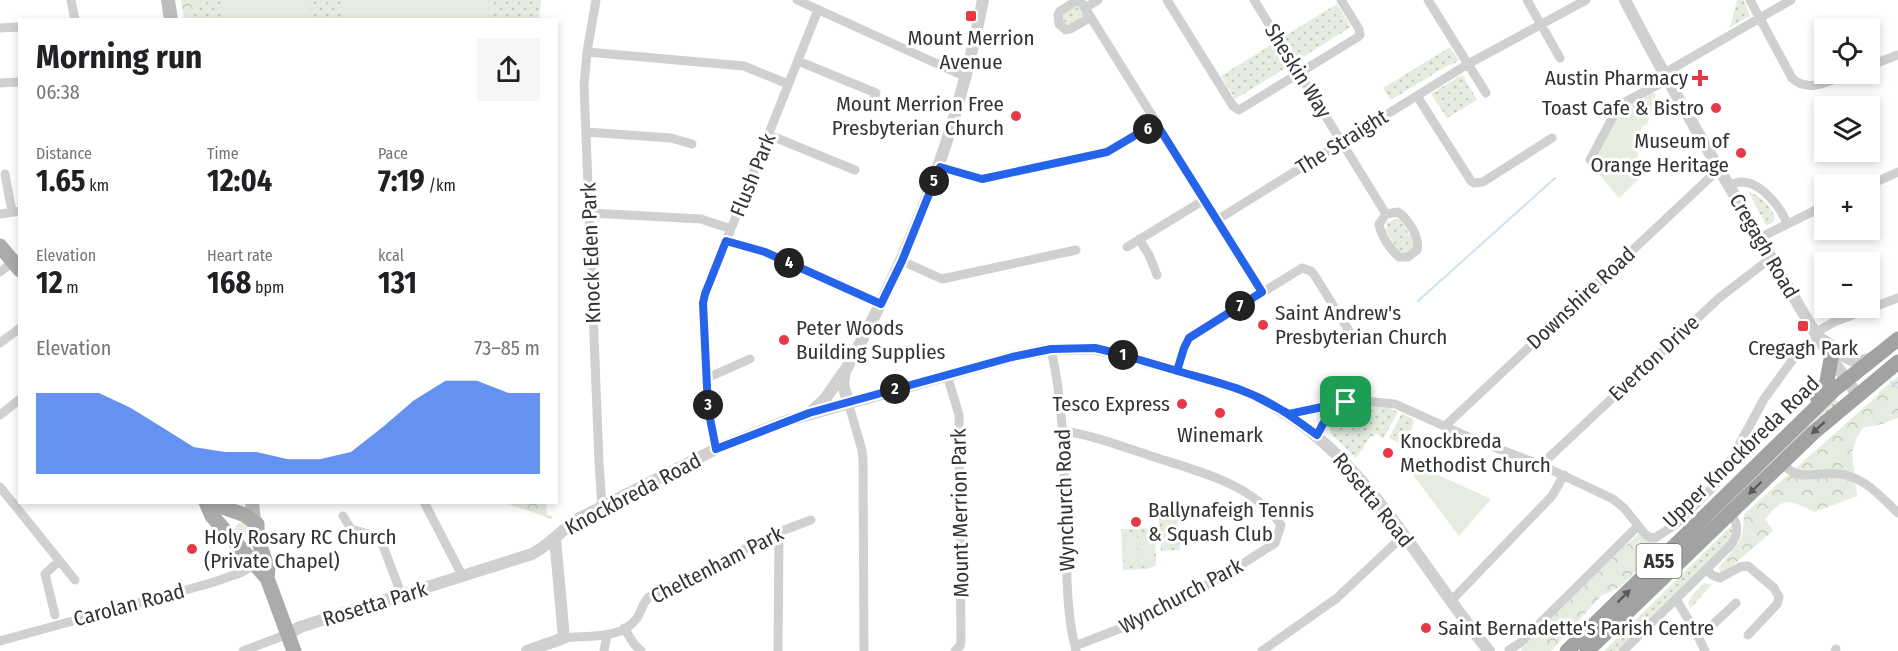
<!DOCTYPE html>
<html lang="en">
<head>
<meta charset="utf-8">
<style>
	:root { --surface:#fff; --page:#f6f6f6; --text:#202124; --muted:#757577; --accent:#2563eb }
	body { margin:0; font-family:"Fira Sans Condensed",sans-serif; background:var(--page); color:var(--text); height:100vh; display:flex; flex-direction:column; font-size:22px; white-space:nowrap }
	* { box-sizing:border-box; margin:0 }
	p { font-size:20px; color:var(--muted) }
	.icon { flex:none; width:33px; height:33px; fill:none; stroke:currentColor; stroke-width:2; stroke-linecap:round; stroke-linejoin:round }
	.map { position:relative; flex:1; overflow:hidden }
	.sheet { position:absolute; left:18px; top:18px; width:540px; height:486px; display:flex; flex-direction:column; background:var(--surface); border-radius:0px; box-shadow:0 3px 9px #0003 }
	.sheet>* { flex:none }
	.controls { position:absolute; left:1814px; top:18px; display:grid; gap:12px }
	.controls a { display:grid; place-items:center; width:66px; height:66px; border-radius:0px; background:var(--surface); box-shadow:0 3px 9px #0003; font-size:30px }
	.pin { position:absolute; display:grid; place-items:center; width:51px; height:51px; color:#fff; margin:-26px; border-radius:12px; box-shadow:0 3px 9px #0006 }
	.km { position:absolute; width:30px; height:30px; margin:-15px; border-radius:50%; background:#222; color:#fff; font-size:16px; line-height:30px; text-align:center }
	.round { display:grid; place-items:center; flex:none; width:63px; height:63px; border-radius:0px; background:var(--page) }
	.head { display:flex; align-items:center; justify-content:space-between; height:102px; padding:0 18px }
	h1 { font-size:33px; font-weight:700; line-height:45px }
	.metrics { display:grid; grid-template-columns:repeat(3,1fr); gap:9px; height:102px; padding:6px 18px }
	.metrics div { display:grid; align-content:center }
	.metrics b { font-size:30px; font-weight:700 }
	.metrics small { font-size:16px; font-weight:400 }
	.metrics p { font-size:16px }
	.chart { height:168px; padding:12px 18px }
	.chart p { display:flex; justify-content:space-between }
	.chart svg { width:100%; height:108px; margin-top:6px; fill:var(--accent); opacity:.7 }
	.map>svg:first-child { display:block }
	.grass { fill:url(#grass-dots) }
	.forest { fill:url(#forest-crowns) }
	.garden { fill:#e6ecdf }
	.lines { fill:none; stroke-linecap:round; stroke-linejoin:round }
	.stream { stroke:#cfe2ee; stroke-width:2 }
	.minor { stroke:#d0d0d0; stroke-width:9 }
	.tertiary { stroke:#d0d0d0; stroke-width:12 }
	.secondary { stroke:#bdbdbd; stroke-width:14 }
	.primary { stroke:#ababab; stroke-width:15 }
	.trunk { stroke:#a2a2a2; stroke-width:15 }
	.oneway { fill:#5a5a5a }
	.route-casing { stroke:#fff; stroke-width:12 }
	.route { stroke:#2563eb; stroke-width:8 }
	.poi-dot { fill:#e63946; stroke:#fff; stroke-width:2 }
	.labels { text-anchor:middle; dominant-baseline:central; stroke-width:6; stroke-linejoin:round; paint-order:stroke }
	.shield { fill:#fff; stroke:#707070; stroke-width:1.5 }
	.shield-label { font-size:20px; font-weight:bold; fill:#333 }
	.poi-label { font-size:21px; fill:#333; stroke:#fff; text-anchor:start }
	.street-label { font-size:21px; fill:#333; stroke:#fff }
</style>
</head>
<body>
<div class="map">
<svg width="1898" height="651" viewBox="0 0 1898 651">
	<defs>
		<pattern id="grass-dots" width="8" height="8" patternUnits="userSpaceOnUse" patternTransform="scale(1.5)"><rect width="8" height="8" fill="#e6ecdf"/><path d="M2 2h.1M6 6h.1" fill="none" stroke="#c6cbc0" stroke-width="1.8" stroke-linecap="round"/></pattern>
		<pattern id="forest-crowns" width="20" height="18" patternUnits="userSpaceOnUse" patternTransform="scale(1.5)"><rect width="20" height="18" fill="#e6ecdf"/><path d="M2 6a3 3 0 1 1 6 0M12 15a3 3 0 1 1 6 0" fill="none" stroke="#c6cbc0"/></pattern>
	</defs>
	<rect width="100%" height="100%" fill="#fff"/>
	<!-- grass -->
	<path class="grass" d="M 181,0 L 541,0 L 539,20 L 185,19 Z
		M 1737,0 L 1744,0 L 1750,16 L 1730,27 Z
		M 1078,4 L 1084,15 L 1069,25 L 1063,22 L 1062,12 Z
		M 1337,4 L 1351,27 L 1298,60 L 1283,37 Z
		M 1274,43 L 1289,66 L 1235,99 L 1221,76 Z
		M 1450,47 L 1458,59 L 1458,61 L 1452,65 L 1450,64 L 1391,100 L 1383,88 Z
		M 1460,76 L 1463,76 L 1477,100 L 1447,118 L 1431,94 Z
		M 1748,191 C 1760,197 1771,204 1775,218 L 1772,223 L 1766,225 Z
		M 1396,219 L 1401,220 L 1413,241 L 1413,248 L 1405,253 L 1399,252 L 1386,231 L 1387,223 Z
		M 1833,396 L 1839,403 L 1740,495 L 1736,491 Z
		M 1362,405 L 1389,408 L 1398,412 L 1383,439 L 1376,433 L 1373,437 L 1371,436 L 1356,458 L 1331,434 C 1325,414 1346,408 1362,405 Z
		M 1402,413 L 1413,419 L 1414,423 L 1404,446 L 1389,438 Z
		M 1158,506 L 1177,511 L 1180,550 L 1161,551 Z
		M 1732,525 L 1734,529 L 1729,544 L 1617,651 L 1604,651 Z
		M 1155,528 L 1156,565 L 1148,569 L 1123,570 L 1121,529 Z
		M 1704,583 L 1712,584 L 1691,608 L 1688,603 L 1691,597 Z"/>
	<!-- forest -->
	<path class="forest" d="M 181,0 L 201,0 L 190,17 L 184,18 Z
		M 1898,377 L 1898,418 L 1879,425 L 1864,427 L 1857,437 L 1852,453 L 1857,496 L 1815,512 C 1789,500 1785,495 1765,519 L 1773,531 L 1725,572 L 1720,572 L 1719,567 C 1737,544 1743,545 1744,514 L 1879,394 L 1878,393 Z
		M 505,503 L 546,503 L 547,515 L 552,516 L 552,519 Z
		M 1640,533 L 1657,545 L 1658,549 L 1620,587 L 1601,596 L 1551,651 L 1521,651 L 1524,645 L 1614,556 Z"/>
	<!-- garden -->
	<path class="garden" d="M 224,0 L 310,0 L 309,19 L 224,19 Z
		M 342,0 L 492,0 L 492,19 L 341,19 Z
		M 1649,91 L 1656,94 L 1647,124 L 1642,127 L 1635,150 L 1638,153 L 1636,175 L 1638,180 L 1619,198 L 1592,165 L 1622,108 Z
		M 1418,466 L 1491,499 L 1459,536 L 1410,471 Z
		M 1175,517 L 1176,545 L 1163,545 L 1162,518 Z
		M235 529a7 7 0 1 1 14 0a7 7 0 1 1-14 0Z
		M 1152,534 L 1154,562 L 1141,563 L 1140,535 Z
		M 1137,535 L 1138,563 L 1125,564 L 1124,536 Z"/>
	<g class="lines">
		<!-- stream -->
		<path class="stream" d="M 1418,301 L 1555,178
			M 1891,382 L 1898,388"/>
		<!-- minor -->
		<path class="minor" d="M 71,0 L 75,20
			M 596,0 L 587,52 L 584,85 L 599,462 L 602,507
			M 797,0 L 966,77
			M 1078,0 L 1060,11 L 1058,15 L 1059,24 L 1066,30 L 1070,29 L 1091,17
			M 1080,0 L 1262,292
			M 1167,0 L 1233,106 L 1239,110 L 1358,37 L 1360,35 L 1359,29 L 1341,0
			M 1254,0 L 1386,214 L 1398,212 C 1408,219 1420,237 1417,250 L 1408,257 L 1399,257 C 1390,249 1381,236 1379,224 L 1386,214
			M 1428,0 L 1486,93
			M 1527,0 L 1560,58
			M 1750,0 L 1792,78 C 1809,94 1830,80 1849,74
			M 1085,8 L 1098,0
			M 0,28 L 20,27
			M 587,52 L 744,66 L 788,84
			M 798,61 L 876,93 L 872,102
			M 1869,66 L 1898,55
			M 1663,74 L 1791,0
			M 0,83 L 20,82
			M 1417,96 L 1471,181 L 1474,183 L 1483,182 L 1552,138
			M 586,132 L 671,138 L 692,144
			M 769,135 L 855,170
			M 1590,160 L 1619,105 L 1667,80
			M 940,167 L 982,179 L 1107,152 L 1156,123
			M 5,174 L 12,212
			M 1869,185 L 1898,172
			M 1729,186 C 1753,171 1778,203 1787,223
			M 590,213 L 701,219 L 731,229
			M 0,214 L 20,211
			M 1217,220 L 1468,64 L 1586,0
			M 1759,238 L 1824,206
			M 1139,239 L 1149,255 L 1157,275
			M 726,241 L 765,252 L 881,304
			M 1127,247 L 1204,200
			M 902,261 L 942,279 L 1076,250
			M 0,272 L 13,262
			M 1815,333 L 1834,322 L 1898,298
			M 0,343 L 20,328
			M 1051,349 C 1066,414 1064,480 1066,546 C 1067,581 1067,616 1076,651
			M 1177,371 L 1184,348 L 1189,338 L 1302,268 L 1311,271 L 1315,276 L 1356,342
			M 947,375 L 959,415 L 961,641 L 960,646 L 955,651
			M 707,378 L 750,359
			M 848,402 L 862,450 L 863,460 L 864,651
			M 1289,414 L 1322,406 L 1363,401 L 1395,404 L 1473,439 L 1541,465 L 1613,499 L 1624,508 L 1645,534 L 1649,537 L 1655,538 L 1676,524 L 1720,480 L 1764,399 L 1791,362 L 1807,345 L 1818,337
			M 0,415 L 20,399
			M 1444,427 L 1719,169
			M 1063,431 C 1092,435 1121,446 1148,455 C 1196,471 1251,482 1281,525 L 1275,543 L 1233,570 L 1168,607 L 1124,627 L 1075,646
			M 1317,435 L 1329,413 L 1341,405
			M 716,449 L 708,408 L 703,303 L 705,294 L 818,10
			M 1781,463 C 1804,486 1819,468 1846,475 C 1867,480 1883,499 1898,513
			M 1541,465 L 1719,298 L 1771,258
			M 0,487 L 75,580
			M 424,502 L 463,577
			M 343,516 L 351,529 L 368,534 L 382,543 L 402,596
			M 1707,570 L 1712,575 L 1720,578 L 1740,567 L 1748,566 L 1774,588 L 1779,597 L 1777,604 L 1748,635
			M 1676,599 L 1697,634 L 1705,651
			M 1451,601 L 1552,496 L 1564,475
			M 55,615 L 45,574 L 59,561
			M 624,628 L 634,644 L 641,651
			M 1697,634 L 1708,629 L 1736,603
			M 564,638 C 587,635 622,640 637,618 C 642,611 642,603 649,597 L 779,532 L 811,520
			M 0,641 L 211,583 L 240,573 L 258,563
			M 1509,650 L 1520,643 L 1638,526
			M 243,651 L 288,634
			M 604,651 L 607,635
			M 778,651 L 779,532
			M 1262,651 L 1337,598 L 1403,536
			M 1623,651 L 1730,546 C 1739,534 1740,524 1729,513
			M 1835,651 L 1836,649"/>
		<!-- tertiary -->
		<path class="tertiary" d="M 1625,0 C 1666,80 1712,157 1758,235 C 1790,289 1819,345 1857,394
			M 1819,338 C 1842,349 1844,369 1874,357
			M 848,402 L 843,384 L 845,371 C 913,250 956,136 983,0
			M 812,411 L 825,399 L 843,373
			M 288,634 L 300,627 L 532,554 C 549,545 561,531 576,520 L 716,449 L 786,421 L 1012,357 L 1051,349 L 1095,349 L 1116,353 L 1236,388 C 1356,434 1411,556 1489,651
			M 527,651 L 564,638 L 555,538"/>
		<!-- secondary -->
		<path class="secondary" d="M 168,0 L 171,20
			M 252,502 L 254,521"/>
		<!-- primary -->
		<path class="primary" d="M 0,246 L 20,270
			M 206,502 L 212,516 L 267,578
			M 208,502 L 245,515 L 257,524 L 257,537 L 268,569 L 267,578 L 294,651"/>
		<!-- trunk -->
		<path class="trunk" d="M 1817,397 L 1826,386 L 1831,359
			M 1567,651 L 1834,390 L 1898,339
			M 1587,651 L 1813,433 L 1898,362"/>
	</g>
	<!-- one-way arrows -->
	<defs><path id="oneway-solid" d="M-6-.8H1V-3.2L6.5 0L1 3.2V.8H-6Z" transform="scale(1.5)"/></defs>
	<g class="oneway">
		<use href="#oneway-solid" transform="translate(1818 428) rotate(138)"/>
		<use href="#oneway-solid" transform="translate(1755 488) rotate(136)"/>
		<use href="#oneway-solid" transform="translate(1624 596) rotate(-45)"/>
	</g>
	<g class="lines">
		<defs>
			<path id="route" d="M 1346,402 L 1289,414 L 1253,395 L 1236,388 L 1116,353 L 1095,348 L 1051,349 L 1012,357 L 809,413 L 716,449 L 708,408 L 703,303 L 705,294 L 726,241 L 765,252 L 881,304 L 902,261 L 940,167 L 982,179 L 1107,152 L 1156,123 L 1262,292 L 1189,338 L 1184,348 L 1177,371 C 1202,378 1229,384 1253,395 C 1277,405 1296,420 1317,435 L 1329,413 L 1346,402"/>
		</defs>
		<!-- route casing -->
		<use href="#route" class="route-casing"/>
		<!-- route -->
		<use href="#route" class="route"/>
	</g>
	<!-- markers -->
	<g class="poi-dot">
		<rect x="965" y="10" width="12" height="12" rx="3"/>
		<path d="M1697 69h6v6h6v6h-6v6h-6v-6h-6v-6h6z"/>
		<circle cx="1716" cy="108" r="6"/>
		<circle cx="1016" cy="116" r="6"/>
		<circle cx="1741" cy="153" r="6"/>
		<circle cx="1263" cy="325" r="6"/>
		<rect x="1797" y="320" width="12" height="12" rx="3"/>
		<circle cx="784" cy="340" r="6"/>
		<circle cx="1182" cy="404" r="6"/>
		<circle cx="1220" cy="413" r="6"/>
		<circle cx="1388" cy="453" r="6"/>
		<circle cx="1136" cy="522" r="6"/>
		<circle cx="192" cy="549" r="6"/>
		<circle cx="1426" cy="628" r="6"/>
	</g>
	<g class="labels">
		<!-- shield labels -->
		<rect class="shield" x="1636.5" y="544" width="45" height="34" rx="4.5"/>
		<g class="shield-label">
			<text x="1659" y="561">A55</text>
		</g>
		<!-- poi labels -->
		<g class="poi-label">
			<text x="971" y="38" text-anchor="middle">Mount Merrion<tspan x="971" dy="24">Avenue</tspan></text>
			<text x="1688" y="78" text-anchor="end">Austin Pharmacy</text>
			<text x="1004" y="104" text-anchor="end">Mount Merrion Free<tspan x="1004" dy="24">Presbyterian Church</tspan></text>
			<text x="1704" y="108" text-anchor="end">Toast Cafe &amp; Bistro</text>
			<text x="1729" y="141" text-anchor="end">Museum of<tspan x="1729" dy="24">Orange Heritage</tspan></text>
			<text x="1275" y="313">Saint Andrew's<tspan x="1275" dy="24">Presbyterian Church</tspan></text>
			<text x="796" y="328">Peter Woods<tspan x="796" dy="24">Building Supplies</tspan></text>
			<text x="1803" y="348" text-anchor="middle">Cregagh Park</text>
			<text x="1170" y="404" text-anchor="end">Tesco Express</text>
			<text x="1220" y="435" text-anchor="middle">Winemark</text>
			<text x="1400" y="441">Knockbreda<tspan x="1400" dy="24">Methodist Church</tspan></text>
			<text x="1148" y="510">Ballynafeigh Tennis<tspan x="1148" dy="24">&amp; Squash Club</tspan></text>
			<text x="204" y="537">Holy Rosary RC Church<tspan x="204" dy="24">(Private Chapel)</tspan></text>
			<text x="1438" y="628">Saint Bernadette's Parish Centre</text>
		</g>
		<!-- street labels -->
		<g class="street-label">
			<text transform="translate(1298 71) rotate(58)">Sheskin Way</text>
			<text transform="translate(1342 142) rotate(-32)">The Straight</text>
			<text transform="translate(753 175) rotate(-68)">Flush Park</text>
			<text transform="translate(1764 246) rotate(60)">Cregagh Road</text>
			<text transform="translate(591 253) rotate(-92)">Knock Eden Park</text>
			<text transform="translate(1581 298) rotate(-43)">Downshire Road</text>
			<text transform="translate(1654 358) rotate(-43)">Everton Drive</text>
			<text transform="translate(1741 452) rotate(-44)">Upper Knockbreda Road</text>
			<text transform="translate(633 494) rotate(-28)">Knockbreda Road</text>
			<text transform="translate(1065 500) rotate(-92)">Wynchurch Road</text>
			<text transform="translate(1373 500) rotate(51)">Rosetta Road</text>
			<text transform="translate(960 513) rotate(-91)">Mount Merrion Park</text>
			<text transform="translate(717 565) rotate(-27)">Cheltenham Park</text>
			<text transform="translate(1181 596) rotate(-28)">Wynchurch Park</text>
			<text transform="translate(375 604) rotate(-17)">Rosetta Park</text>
			<text transform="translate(129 605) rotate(-15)">Carolan Road</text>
		</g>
	</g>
</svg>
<div class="controls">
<a><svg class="icon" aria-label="locate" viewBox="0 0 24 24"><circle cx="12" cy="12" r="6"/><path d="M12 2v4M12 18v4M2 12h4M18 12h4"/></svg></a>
<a><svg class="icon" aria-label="layers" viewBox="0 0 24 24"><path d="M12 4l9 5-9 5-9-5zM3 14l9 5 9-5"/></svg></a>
<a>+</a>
<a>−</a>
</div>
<div class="pin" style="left:1346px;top:402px;background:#1e9e55"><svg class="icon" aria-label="arrive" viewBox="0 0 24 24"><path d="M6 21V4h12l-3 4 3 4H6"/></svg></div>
<b class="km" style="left:1123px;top:355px">1</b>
<b class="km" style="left:895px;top:389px">2</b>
<b class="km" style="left:708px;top:405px">3</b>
<b class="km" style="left:789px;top:263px">4</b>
<b class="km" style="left:934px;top:181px">5</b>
<b class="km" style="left:1148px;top:129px">6</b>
<b class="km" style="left:1240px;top:306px">7</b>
<section class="sheet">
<div class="head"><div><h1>Morning run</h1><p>06:38</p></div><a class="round"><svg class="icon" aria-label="share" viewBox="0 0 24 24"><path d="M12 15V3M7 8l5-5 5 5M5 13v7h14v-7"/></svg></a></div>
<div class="metrics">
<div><p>Distance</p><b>1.65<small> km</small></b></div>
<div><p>Time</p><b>12:04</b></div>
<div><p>Pace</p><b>7:19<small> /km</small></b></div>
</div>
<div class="metrics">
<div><p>Elevation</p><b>12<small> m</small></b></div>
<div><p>Heart rate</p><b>168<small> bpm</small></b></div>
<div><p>kcal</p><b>131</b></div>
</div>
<div class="chart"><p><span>Elevation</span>73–85 m</p>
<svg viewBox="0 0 160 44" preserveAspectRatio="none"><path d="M0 44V11L10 11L20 11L30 17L40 25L50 33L60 35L70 35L80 38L90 38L100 35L110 25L120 14L130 6L140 6L150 11L160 11V44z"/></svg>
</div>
</section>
</div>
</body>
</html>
